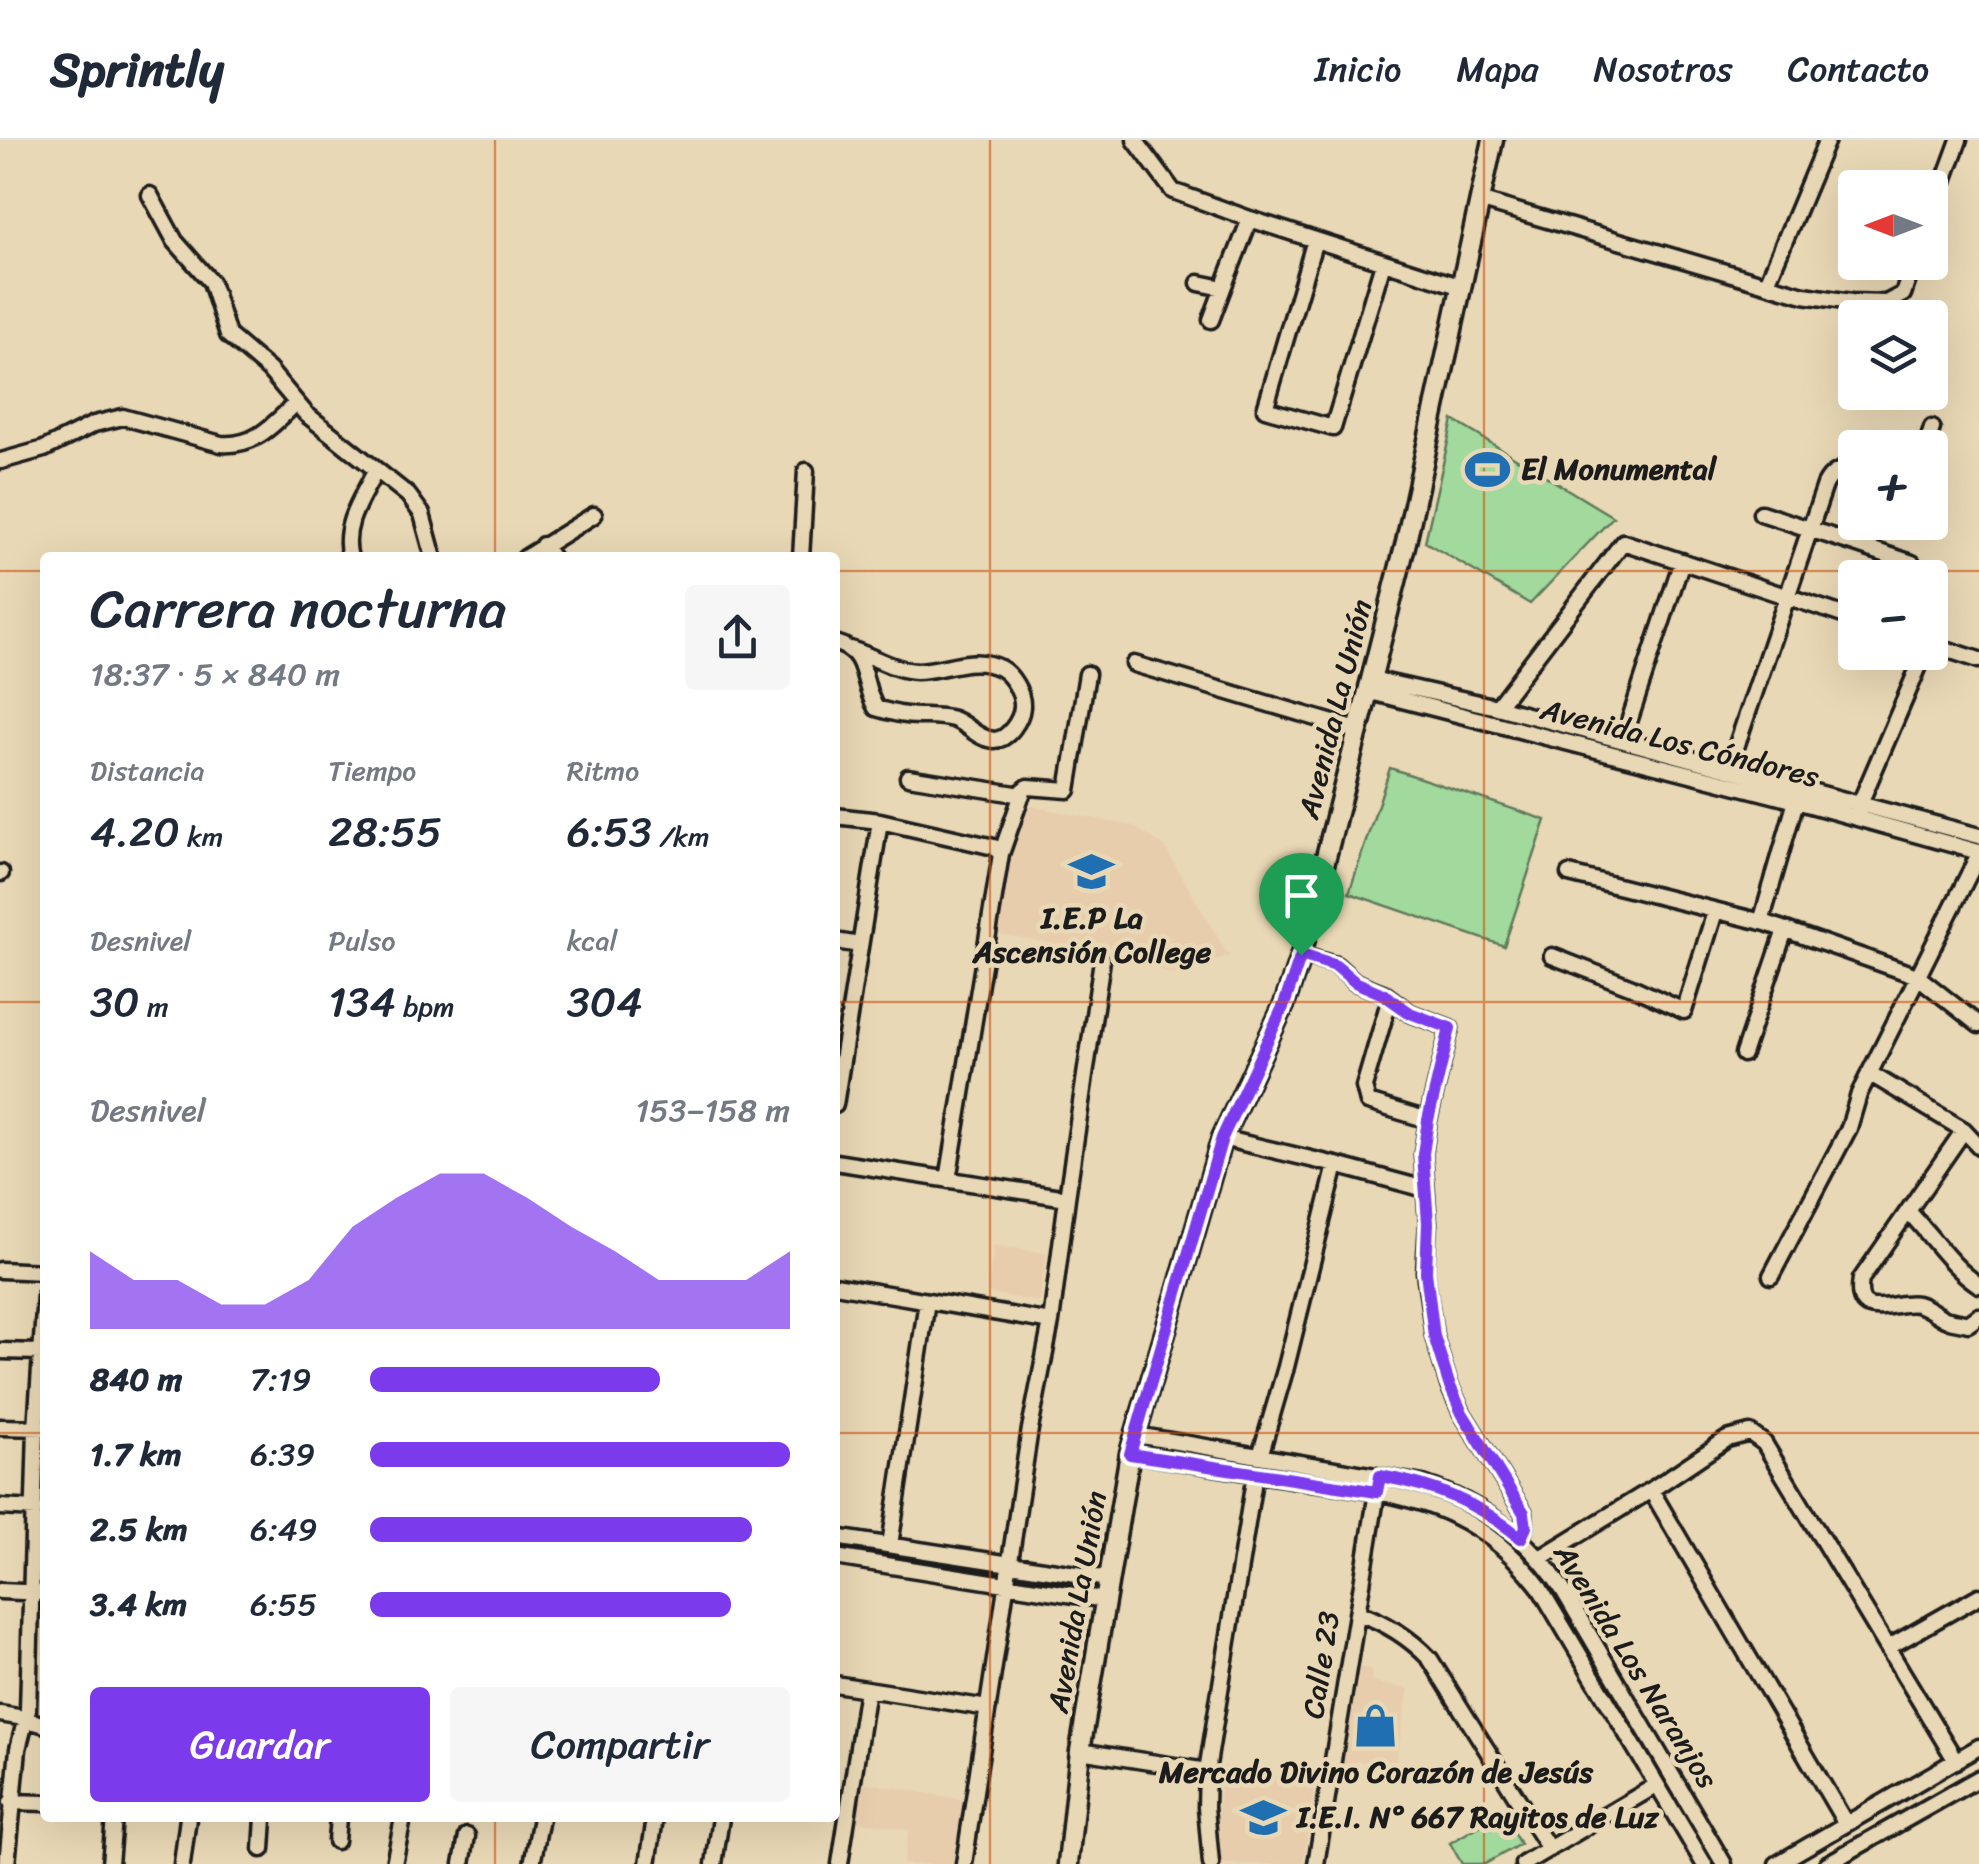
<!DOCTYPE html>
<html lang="es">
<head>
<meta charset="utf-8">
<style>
	:root { --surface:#fff; --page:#f6f6f7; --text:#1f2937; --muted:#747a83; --line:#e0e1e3; --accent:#7c3aed }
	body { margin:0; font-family:Sriracha,sans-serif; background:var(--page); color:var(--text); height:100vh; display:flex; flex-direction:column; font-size:38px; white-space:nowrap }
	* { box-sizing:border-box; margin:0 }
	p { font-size:32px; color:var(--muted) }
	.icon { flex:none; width:55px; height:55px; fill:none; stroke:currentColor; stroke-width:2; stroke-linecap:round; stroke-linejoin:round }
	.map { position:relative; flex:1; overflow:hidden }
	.side { position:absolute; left:40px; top:412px; width:800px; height:1270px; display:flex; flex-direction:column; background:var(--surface); border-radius:10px; box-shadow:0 10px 40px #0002 }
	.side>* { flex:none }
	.needle { width:65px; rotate:270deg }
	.buttons { position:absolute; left:1838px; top:30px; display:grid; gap:20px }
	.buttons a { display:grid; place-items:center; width:110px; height:110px; border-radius:10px; background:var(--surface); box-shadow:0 10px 40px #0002; font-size:50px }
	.pin { position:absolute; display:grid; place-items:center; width:85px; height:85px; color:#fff; margin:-102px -42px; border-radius:50% 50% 50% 0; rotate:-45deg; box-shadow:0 0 10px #0007 }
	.pin .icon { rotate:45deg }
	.round { display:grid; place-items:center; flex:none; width:105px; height:105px; border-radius:10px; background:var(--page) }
	.head { display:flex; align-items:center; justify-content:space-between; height:170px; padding:0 50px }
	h1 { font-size:55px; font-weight:600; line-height:75px }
	.figures { display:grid; grid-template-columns:repeat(3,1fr); gap:15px; height:170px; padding:10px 50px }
	.figures div { display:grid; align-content:center }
	.figures b { font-size:42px; font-weight:600 }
	.figures small { font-size:28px; font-weight:400 }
	.figures p { font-size:28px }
	.chart { height:280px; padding:20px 50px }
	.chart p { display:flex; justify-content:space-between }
	.chart svg { width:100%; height:180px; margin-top:10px; fill:var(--accent); opacity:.7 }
	.cta { display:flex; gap:20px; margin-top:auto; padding:20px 50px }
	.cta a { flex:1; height:115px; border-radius:10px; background:var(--accent); color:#fff; font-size:40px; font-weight:600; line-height:115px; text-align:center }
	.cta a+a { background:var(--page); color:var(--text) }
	ul { padding:0 50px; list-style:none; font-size:32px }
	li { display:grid; grid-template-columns:160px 120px 1fr; align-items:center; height:75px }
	li i { height:25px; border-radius:12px; background:var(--accent) }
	header { display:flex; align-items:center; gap:60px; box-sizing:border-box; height:140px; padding:0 50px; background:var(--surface); border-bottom:2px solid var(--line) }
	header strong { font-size:48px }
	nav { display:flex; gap:55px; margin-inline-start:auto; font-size:35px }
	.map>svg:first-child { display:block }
	.built { fill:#e8cdad }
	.green { fill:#a2d99c; stroke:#5f7a5c; stroke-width:2.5 }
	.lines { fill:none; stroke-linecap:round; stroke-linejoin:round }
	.minor-casing { stroke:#1c1c1c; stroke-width:21 }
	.major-casing { stroke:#1c1c1c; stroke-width:25 }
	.minor { stroke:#e9d8b5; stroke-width:14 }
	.major { stroke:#e9d8b5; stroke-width:18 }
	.route-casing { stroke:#fff; stroke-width:20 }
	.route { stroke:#7c3aed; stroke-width:12 }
	.grid { fill:none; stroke:#c9500e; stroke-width:2.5; stroke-opacity:0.55 }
	.labels { text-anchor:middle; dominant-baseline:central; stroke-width:9; stroke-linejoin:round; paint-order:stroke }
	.poi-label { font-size:30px; font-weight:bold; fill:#1c1c1c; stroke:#e9d8b5; text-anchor:start }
	.street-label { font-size:30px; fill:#1c1c1c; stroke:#e9d8b5 }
</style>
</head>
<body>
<header>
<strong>Sprintly</strong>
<nav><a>Inicio</a><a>Mapa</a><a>Nosotros</a><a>Contacto</a></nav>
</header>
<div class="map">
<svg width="1979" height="1724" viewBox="0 0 1979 1724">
	<rect width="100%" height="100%" fill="#e9d8b5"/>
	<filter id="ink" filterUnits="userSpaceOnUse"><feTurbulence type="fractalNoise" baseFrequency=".01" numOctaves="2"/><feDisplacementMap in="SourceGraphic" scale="20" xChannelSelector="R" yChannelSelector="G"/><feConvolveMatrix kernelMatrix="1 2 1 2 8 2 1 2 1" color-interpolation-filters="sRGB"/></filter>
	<g filter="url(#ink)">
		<!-- built -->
		<path class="built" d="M 1016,663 L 1133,686 L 1164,706 L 1229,816 L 1175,835 L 1111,814 L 997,794 Z
			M 994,1105 L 1047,1113 L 1039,1162 L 987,1153 Z
			M 1360,1527 L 1372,1530 L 1371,1542 L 1409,1549 L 1395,1627 L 1356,1621 L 1353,1634 L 1342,1632 Z
			M 1223,1626 L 1316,1642 L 1303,1724 L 1220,1724 L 1217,1698 L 1219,1657 Z
			M 864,1642 L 965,1660 L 955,1724 L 903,1724 L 909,1690 L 857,1681 Z"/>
		<!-- green -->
		<path class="green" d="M 1453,280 L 1613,377 L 1530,464 L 1425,402 Z
			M 1390,628 L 1546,680 L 1504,806 L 1349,753 Z
			M 1502,1673 L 1520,1704 L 1485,1724 L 1462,1724 L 1450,1703 Z"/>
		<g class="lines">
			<defs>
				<path id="minor" d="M 1135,0 L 1173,51 L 1250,79 L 1462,147
					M 150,55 L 175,101 L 211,142 L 228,195 L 269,230 L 306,274 L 408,355 L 422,374 L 434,418
					M 1479,60 L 1804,155 L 1851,162 L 1886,163 L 1903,154 L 1914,122
					M 1930,79 L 1959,0
					M 1315,100 L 1265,269 L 1333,288 L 1383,123
					M 1199,143 L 1223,148 L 1250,79
					M 1767,143 L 1827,0
					M 1211,180 L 1223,148
					M 1926,308 L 1932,288
					M 1,321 L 44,309 L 94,284 L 123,277 L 221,304 C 255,307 273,285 296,263
					M 1761,373 L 1912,423
					M 543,405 L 552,418
					M 350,418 C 341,385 362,358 376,330
					M 525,418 L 594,375
					M 801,418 L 806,331
					M 835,503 C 870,512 860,542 876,568 C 886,571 896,574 906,575 C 922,577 938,575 953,579 C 967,584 978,599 994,600 C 1008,600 1021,580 1022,567 C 1023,552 1011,534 1000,528 C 972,514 944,531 916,531 C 893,530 871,515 850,509
					M 1930,504 L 1979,520
					M 1134,524 L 1357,590
					M 1372,539 L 1497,567 L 1979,696
					M 1367,551 L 1796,661 L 1979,712
					M 1497,567 L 1623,402 L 1855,479
					M 1623,600 L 1682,421
					M 1729,628 L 1825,345 C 1831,333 1841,328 1855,329
					M 908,637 L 1022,655
					M 1858,668 L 1925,512
					M 835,676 L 880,681 L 994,707 L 1001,714
					M 0,733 L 1,733
					M 1569,734 L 1766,783 L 1917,836 L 1979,885
					M 1761,782 L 1796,661
					M 835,801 L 860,805
					M 1301,815 L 1336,825 L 1355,842 L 1383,853 L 1410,873 L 1450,888 L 1428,980 L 1423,1014 L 1428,1083 L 1425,1132 L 1434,1196 L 1449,1245 L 1462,1273 L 1524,1373 L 1525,1387 L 1521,1398
					M 1552,816 L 1632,847 L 1684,871 L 1715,772
					M 1390,858 L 1364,947 L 1368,962 L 1428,980
					M 1743,914 L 1785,790
					M 1869,933 L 1964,990 L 1979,1006
					M 835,965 L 880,681
					M 1964,990 L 1861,1139 C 1853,1186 1896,1159 1917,1164 C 1928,1167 1935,1174 1945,1179 C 1952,1181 1961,1182 1968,1184 L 1979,1176
					M 1222,998 L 1336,1025 L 1425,1049
					M 835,1022 L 1067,1058
					M 948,1040 L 1001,714 L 1023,651 L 1028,647 L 1068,650 L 1087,534
					M 1908,1071 C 1931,1095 1951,1127 1979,1145
					M 0,1130 L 45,1132
					M 1771,1136 L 1849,988 L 1859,954 L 1979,714
					M 835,1145 L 1051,1182
					M 0,1211 L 41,1212
					M 0,1287 L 44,1288
					M 1136,1295 L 1423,1344 C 1483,1363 1529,1398 1563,1450 L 1724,1724
					M 1130,1313 C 1184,1322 1237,1331 1291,1339 C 1393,1354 1469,1357 1538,1445 L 1704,1724
					M 1260,1316 L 1286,1227 L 1336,1025
					M 1651,1350 L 1846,1684
					M 0,1367 L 35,1369
					M 835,1397 L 1108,1439
					M 890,1405 L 927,1161
					M 835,1417 L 1105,1460
					M 1540,1418 L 1651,1350 L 1727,1299 L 1750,1293 L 1764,1303 L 1956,1621
					M 0,1451 L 45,1453
					M 1358,1473 C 1387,1483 1409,1497 1430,1519 L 1549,1709
					M 1889,1507 L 1979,1456
					M 835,1544 L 988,1568
					M 0,1574 L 18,1577 L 45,1585
					M 1080,1611 L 1207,1631
					M 11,1662 L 45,1663
					M 336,1701 L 338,1678
					M 262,1709 L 264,1678
					M 7,1724 L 18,1609 L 28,1570 L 36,1288 L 45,1155
					M 110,1724 L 114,1678
					M 182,1724 L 188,1678
					M 394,1724 L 403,1678
					M 462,1724 L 467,1696
					M 532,1724 L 541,1678
					M 648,1724 L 655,1678
					M 714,1724 L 721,1678
					M 840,1724 L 867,1549
					M 964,1724 L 1030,1289 L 1051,1182 L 1067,1058 L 1102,820
					M 1211,1724 L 1206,1667 L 1207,1631 L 1255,1334
					M 1316,1724 L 1378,1346
					M 1523,1724 L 1657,1645
					M 1777,1724 L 1979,1607
					M 1827,1724 L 1979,1638"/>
				<path id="major" d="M 1068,1724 L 1080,1611 L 1130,1313 L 1222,998 L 1284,865 L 1301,815 L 1406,402 L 1493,0"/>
			</defs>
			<!-- minor casing -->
			<use href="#minor" class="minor-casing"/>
			<!-- major casing -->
			<use href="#major" class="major-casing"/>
			<!-- minor -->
			<use href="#minor" class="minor"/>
			<!-- major -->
			<use href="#major" class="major"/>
		</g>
	</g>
	<g class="lines" filter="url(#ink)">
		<defs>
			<path id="route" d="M 1301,815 L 1336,826 L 1355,842 L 1383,854 L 1410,873 L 1450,888 L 1428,980 L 1423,1014 L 1428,1083 L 1426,1132 L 1434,1196 L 1449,1244 L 1462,1273 L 1524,1373 L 1526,1387 L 1521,1398 C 1478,1363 1434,1345 1380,1336 L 1377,1352 L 1130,1314 L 1222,998 L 1284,865 Z"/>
		</defs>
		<!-- route casing -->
		<use href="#route" class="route-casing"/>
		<!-- route -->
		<use href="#route" class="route"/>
	</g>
	<!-- grid -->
	<path class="grid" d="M 495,0 L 495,418M 990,0 L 990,1724M 1484,0 L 1484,1724M 0,431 L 45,431M 835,431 L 1979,431M 0,862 L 45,862M 835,862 L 1979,862M 0,1293 L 45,1293M 835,1293 L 1979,1293M 495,1678 L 495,1724"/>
	<!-- icons -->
	<defs>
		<symbol id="stadium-bare" viewBox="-9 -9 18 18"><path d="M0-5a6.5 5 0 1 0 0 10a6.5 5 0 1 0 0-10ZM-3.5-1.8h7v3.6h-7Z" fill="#1f6fb2" stroke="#e9d8b5" stroke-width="2.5" paint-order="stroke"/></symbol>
		<symbol id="school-bare" viewBox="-9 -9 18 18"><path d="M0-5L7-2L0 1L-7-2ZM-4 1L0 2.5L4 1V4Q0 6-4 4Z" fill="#1f6fb2" stroke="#e9d8b5" stroke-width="2.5" paint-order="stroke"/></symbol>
		<symbol id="shop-bare" viewBox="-9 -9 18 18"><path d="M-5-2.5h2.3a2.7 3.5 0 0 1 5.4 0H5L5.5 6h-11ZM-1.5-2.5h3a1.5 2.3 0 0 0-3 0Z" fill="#1f6fb2" stroke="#e9d8b5" stroke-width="2.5" paint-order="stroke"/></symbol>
	</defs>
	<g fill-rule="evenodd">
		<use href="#stadium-bare" x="1456" y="298" width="63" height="63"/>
		<use href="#school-bare" x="1060" y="700" width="63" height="63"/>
		<use href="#shop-bare" x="1344" y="1554" width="63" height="63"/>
		<use href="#school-bare" x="1232" y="1646" width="63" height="63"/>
	</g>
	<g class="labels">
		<!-- poi labels -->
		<g class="poi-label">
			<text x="1521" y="329">El Monumental</text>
			<text x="1092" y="778" text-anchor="middle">I.E.P La<tspan x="1092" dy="34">Ascensión College</tspan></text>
			<text x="1376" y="1632" text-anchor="middle">Mercado Divino Corazón de Jesús</text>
			<text x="1297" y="1677">I.E.I. N° 667 Rayitos de Luz</text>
		</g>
		<!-- street labels -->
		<g class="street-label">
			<text transform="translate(1335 569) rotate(-76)">Avenida La Unión</text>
			<text transform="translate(1680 603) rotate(14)">Avenida Los Cóndores</text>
			<text transform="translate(1077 1462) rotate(-80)">Avenida La Unión</text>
			<text transform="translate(1321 1525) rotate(-81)">Calle 23</text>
			<text transform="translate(1636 1526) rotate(58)">Avenida Los Naranjos</text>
		</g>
	</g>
</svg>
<div class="buttons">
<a><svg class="needle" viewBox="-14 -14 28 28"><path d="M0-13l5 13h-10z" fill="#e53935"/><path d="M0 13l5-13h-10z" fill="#747a83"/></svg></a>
<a><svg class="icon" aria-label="layers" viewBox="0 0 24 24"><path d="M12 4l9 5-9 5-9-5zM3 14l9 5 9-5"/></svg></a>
<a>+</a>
<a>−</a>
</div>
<div class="pin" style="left:1301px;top:815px;background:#1e9e55"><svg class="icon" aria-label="arrive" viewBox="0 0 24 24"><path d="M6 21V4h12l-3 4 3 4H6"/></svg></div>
<section class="side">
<div class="head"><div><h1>Carrera nocturna</h1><p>18:37 · 5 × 840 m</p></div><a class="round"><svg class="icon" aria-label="share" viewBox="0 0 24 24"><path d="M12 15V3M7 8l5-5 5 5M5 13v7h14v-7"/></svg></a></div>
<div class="figures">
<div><p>Distancia</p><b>4.20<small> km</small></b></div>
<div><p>Tiempo</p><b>28:55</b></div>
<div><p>Ritmo</p><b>6:53<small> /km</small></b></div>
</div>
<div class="figures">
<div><p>Desnivel</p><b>30<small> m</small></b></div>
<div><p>Pulso</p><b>134<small> bpm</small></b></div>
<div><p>kcal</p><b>304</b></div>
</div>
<div class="chart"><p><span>Desnivel</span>153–158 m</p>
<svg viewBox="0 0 160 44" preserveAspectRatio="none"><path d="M0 44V25L10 32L20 32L30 38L40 38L50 32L60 19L70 12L80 6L90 6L100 12L110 19L120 25L130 32L140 32L150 32L160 25V44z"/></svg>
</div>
<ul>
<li><b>840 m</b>7:19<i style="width:69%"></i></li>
<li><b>1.7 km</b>6:39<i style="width:100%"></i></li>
<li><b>2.5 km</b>6:49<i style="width:91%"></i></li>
<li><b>3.4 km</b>6:55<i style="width:86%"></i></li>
</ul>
<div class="cta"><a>Guardar</a><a>Compartir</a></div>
</section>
</div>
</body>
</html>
